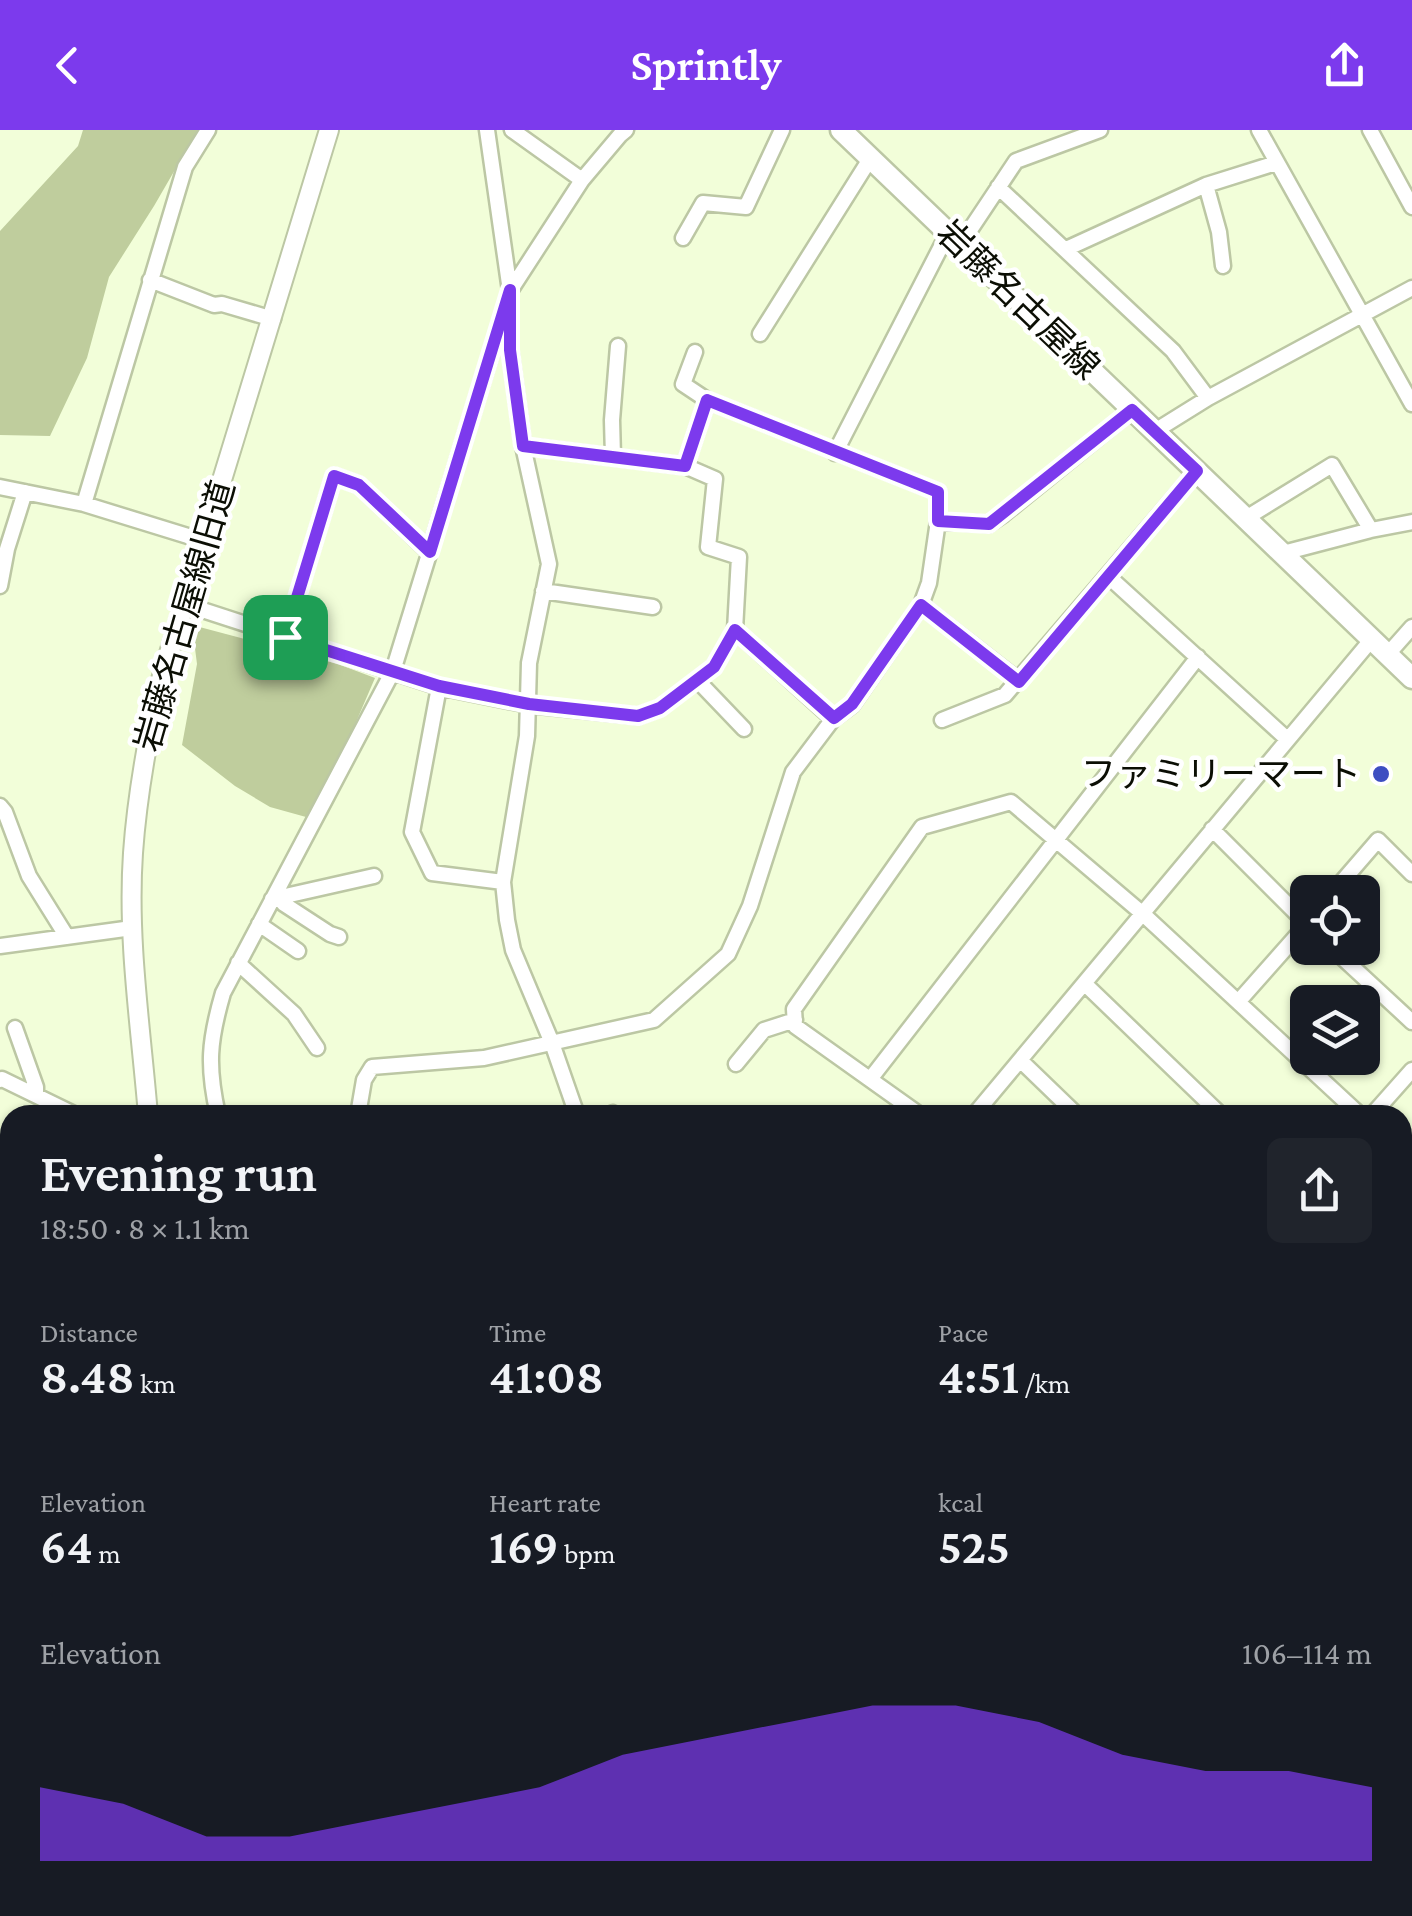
<!DOCTYPE html>
<html lang="en">
<head>
<meta charset="utf-8">
<style>
	:root { --surface:#171b24; --page:#20242c; --text:#f1f3f6; --muted:#9ea1a6; --accent:#7c3aed }
	body { margin:0; font-family:"Crimson Pro","Noto Sans JP",serif; background:var(--page); color:var(--text); height:100vh; display:flex; flex-direction:column; font-size:38px; white-space:nowrap }
	* { box-sizing:border-box; margin:0 }
	p { font-size:32px; color:var(--muted) }
	.icon { flex:none; width:55px; height:55px; fill:none; stroke:currentColor; stroke-width:2; stroke-linecap:round; stroke-linejoin:round }
	.map { position:relative; flex:1; overflow:hidden }
	.drawer { position:absolute; left:0px; top:975px; width:1412px; height:812px; display:flex; flex-direction:column; background:var(--surface); border-radius:30px 30px 0 0; box-shadow:0 2px 8px #0004 }
	.drawer>* { flex:none }
	.tools { position:absolute; left:1290px; top:745px; display:grid; gap:20px }
	.tools a { display:grid; place-items:center; width:90px; height:90px; border-radius:15px; background:var(--surface); box-shadow:0 2px 8px #0004; font-size:50px }
	.pin { position:absolute; display:grid; place-items:center; width:85px; height:85px; color:#fff; margin:-42px; border-radius:20px; box-shadow:0 5px 15px #0006 }
	.round { display:grid; place-items:center; flex:none; width:105px; height:105px; border-radius:15px; background:var(--page) }
	.summary { display:flex; align-items:center; justify-content:space-between; height:170px; padding:0 40px }
	h1 { font-size:55px; font-weight:600; line-height:75px }
	.stats { display:grid; grid-template-columns:repeat(3,1fr); gap:15px; height:170px; padding:10px 40px }
	.stats div { display:grid; align-content:center }
	.stats b { font-size:50px; font-weight:600 }
	.stats small { font-size:28px; font-weight:400 }
	.stats p { font-size:28px }
	.chart { height:280px; padding:20px 40px }
	.chart p { display:flex; justify-content:space-between }
	.chart svg { width:100%; height:180px; margin-top:10px; fill:var(--accent); opacity:.7 }
	header { display:flex; justify-content:space-between; align-items:center; height:130px; padding:0 40px; background:var(--accent); color:#fff; font-size:45px; font-weight:600 }
	.map>svg:first-child { display:block }
	.green { fill:#bfcd9d }
	.lines { fill:none; stroke-linecap:round; stroke-linejoin:round }
	.minor-casing { stroke:#bcc7a4; stroke-width:19 }
	.tertiary-casing { stroke:#bcc7a4; stroke-width:22 }
	.secondary-casing { stroke:#bcc7a4; stroke-width:25 }
	.minor { stroke:#fff; stroke-width:14 }
	.tertiary { stroke:#fff; stroke-width:18 }
	.secondary { stroke:#fff; stroke-width:20 }
	.route-casing { stroke:#fff; stroke-width:20 }
	.route { stroke:#7c3aed; stroke-width:12 }
	.poi-dot { fill:#3d4ec1; stroke:#fff; stroke-width:4 }
	.labels { text-anchor:middle; dominant-baseline:central; stroke-width:9; stroke-linejoin:round; paint-order:stroke }
	.street-label { font-size:35px; fill:#0b0e04; stroke:#fff }
	.poi-label { font-size:35px; fill:#0b0e04; stroke:#fff; text-anchor:end }
</style>
</head>
<body>
<header><svg class="icon" aria-label="back" viewBox="0 0 24 24"><path d="M15 5l-7 7 7 7"/></svg>Sprintly<svg class="icon" aria-label="share" viewBox="0 0 24 24"><path d="M12 15V3M7 8l5-5 5 5M5 13v7h14v-7"/></svg></header>
<div class="map">
<svg width="1412" height="1786" viewBox="0 0 1412 1786">
	<rect width="100%" height="100%" fill="#f2fed9"/>
	<!-- green -->
	<path class="green" d="M 83,0 L 198,0 L 154,76 L 109,147 L 87,228 L 50,306 L 0,305 L 0,101 L 78,16 Z
		M 192,495 L 338,534 L 375,548 L 340,629 L 306,687 L 270,677 L 235,656 L 182,615 L 197,534 Z
		M 141,1778 L 244,1778 L 250,1782 L 248,1786 L 133,1786 Z"/>
	<g class="lines">
		<defs>
			<path id="minor" d="M 487,0 L 510,161 L 510,219 L 523,316 L 549,434 L 529,533 L 527,606 L 503,752 L 507,790 L 513,820 L 552,913 L 577,985
				M 512,0 L 582,50
				M 1259,0 L 1412,274
				M 1370,0 L 1412,77
				M 1206,55 L 1219,102 L 1223,136
				M 998,57 L 1173,221 L 1208,268
				M 683,108 L 703,73 L 746,77 L 782,0
				M 960,115 L 1016,31 L 1100,0
				M 1066,119 L 1206,55 L 1276,33
				M 150,150 L 214,175 L 222,174 L 273,189
				M 760,204 L 870,29
				M 695,222 L 683,254 L 707,270
				M 1155,301 L 1208,268 L 1412,158
				M 835,323 L 948,103
				M 613,327 L 612,290 L 618,216
				M 685,336 L 715,349 L 708,417 L 739,427 L 735,500
				M 0,357 L 84,374 L 204,411
				M 84,374 L 185,37 L 208,0
				M 1246,388 L 1332,335 L 1371,400
				M 938,391 L 989,394 L 1004,384 L 1132,280
				M 1283,423 L 1371,400 L 1412,392
				M 1108,446 L 1287,609
				M 0,456 L 7,419 L 25,362
				M 543,461 L 653,477
				M 184,474 L 439,557 L 529,575 L 638,586 L 660,578 L 714,537 L 735,500 L 833,589
				M 921,475 L 1019,551
				M 285,507 L 334,346 L 359,355 L 429,422
				M 1388,524 L 1412,497
				M 698,551 L 744,599
				M 439,557 L 412,702 L 432,743 L 503,752
				M 942,590 L 1005,565 L 1197,341
				M 0,676 L 5,682 L 29,746 L 67,807
				M 1212,699 L 1308,795
				M 1333,762 L 1378,710 L 1412,744
				M 278,767 L 284,774 L 330,804 L 339,807
				M 272,769 L 374,746
				M 259,794 L 298,821
				M 0,816 L 132,798
				M 1332,818 L 1412,892
				M 238,833 L 294,884 L 317,918
				M 1085,854 L 1221,985
				M 1238,872 L 1308,793
				M 15,898 L 36,957 L 36,965
				M 1020,930 L 1077,985
				M 736,934 L 764,900 L 795,890
				M 871,948 L 1198,527
				M 0,950 L 2,949 L 76,985
				M 218,985 C 207,936 209,911 223,863 L 393,541 L 510,161 L 582,50 L 620,5 L 626,0
				M 358,985 L 364,950 L 372,937 L 484,928 L 654,890 L 728,824 L 750,776 L 793,642 L 833,589 L 852,575 L 921,475 L 929,453 L 938,391 L 938,362 L 707,270 L 685,336 L 523,316
				M 610,985 L 613,983
				M 920,985 L 795,896 L 794,879 L 922,697 L 1011,672 L 1143,784 L 1360,985
				M 974,985 L 1372,509
				M 1372,985 L 1412,940
				M 1402,1040 L 1412,1053
				M 0,1173 L 10,1178
				M 1402,1200 L 1412,1213
				M 1402,1310 L 1412,1303
				M 0,1395 L 10,1396
				M 1402,1431 L 1412,1424
				M 0,1516 L 10,1490
				M 1402,1626 L 1412,1631
				M 1402,1702 L 1412,1682
				M 54,1778 L 59,1786
				M 469,1778 L 486,1786
				M 652,1778 L 657,1786
				M 720,1778 L 725,1786
				M 866,1778 L 870,1786
				M 1210,1778 L 1224,1786
				M 114,1786 L 123,1778
				M 354,1786 L 361,1778
				M 570,1786 L 580,1778
				M 972,1786 L 983,1778
				M 1360,1786 L 1364,1778"/>
			<path id="tertiary" d="M 148,985 C 141,899 127,810 133,723 C 137,666 147,611 159,556 L 329,0
				M 400,1778 L 405,1786"/>
			<path id="secondary" d="M 841,0 L 1412,548"/>
		</defs>
		<!-- minor casing -->
		<use href="#minor" class="minor-casing"/>
		<!-- tertiary casing -->
		<use href="#tertiary" class="tertiary-casing"/>
		<!-- secondary casing -->
		<use href="#secondary" class="secondary-casing"/>
		<!-- minor -->
		<use href="#minor" class="minor"/>
		<!-- tertiary -->
		<use href="#tertiary" class="tertiary"/>
		<!-- secondary -->
		<use href="#secondary" class="secondary"/>
	</g>
	<g class="lines">
		<defs>
			<path id="route" d="M 510,160 L 510,220 L 523,316 L 685,336 L 707,270 L 938,362 L 938,391 L 989,394 L 1132,280 L 1197,341 L 1019,552 L 921,475 L 852,574 L 834,588 L 735,500 L 714,537 L 660,578 L 638,586 L 529,574 L 439,556 L 285,507 L 334,346 L 359,355 L 430,422 Z"/>
		</defs>
		<!-- route casing -->
		<use href="#route" class="route-casing"/>
		<!-- route -->
		<use href="#route" class="route"/>
	</g>
	<!-- markers -->
	<circle class="poi-dot" cx="1381" cy="644" r="10"/>
	<g class="labels">
		<!-- street labels -->
		<g class="street-label">
			<text transform="translate(1018 170) rotate(44)">岩藤名古屋線</text>
			<text transform="translate(185 486) rotate(-74)">岩藤名古屋線旧道</text>
		</g>
		<!-- poi labels -->
		<g class="poi-label">
			<text x="1361" y="644">ファミリーマート</text>
		</g>
	</g>
</svg>
<div class="tools">
<a><svg class="icon" aria-label="locate" viewBox="0 0 24 24"><circle cx="12" cy="12" r="6"/><path d="M12 2v4M12 18v4M2 12h4M18 12h4"/></svg></a>
<a><svg class="icon" aria-label="layers" viewBox="0 0 24 24"><path d="M12 4l9 5-9 5-9-5zM3 14l9 5 9-5"/></svg></a>
</div>
<div class="pin" style="left:285px;top:507px;background:#1e9e55"><svg class="icon" aria-label="arrive" viewBox="0 0 24 24"><path d="M6 21V4h12l-3 4 3 4H6"/></svg></div>
<section class="drawer">
<div class="summary"><div><h1>Evening run</h1><p>18:50 · 8 × 1.1 km</p></div><a class="round"><svg class="icon" aria-label="share" viewBox="0 0 24 24"><path d="M12 15V3M7 8l5-5 5 5M5 13v7h14v-7"/></svg></a></div>
<div class="stats">
<div><p>Distance</p><b>8.48<small> km</small></b></div>
<div><p>Time</p><b>41:08</b></div>
<div><p>Pace</p><b>4:51<small> /km</small></b></div>
</div>
<div class="stats">
<div><p>Elevation</p><b>64<small> m</small></b></div>
<div><p>Heart rate</p><b>169<small> bpm</small></b></div>
<div><p>kcal</p><b>525</b></div>
</div>
<div class="chart"><p><span>Elevation</span>106–114 m</p>
<svg viewBox="0 0 160 44" preserveAspectRatio="none"><path d="M0 44V26L10 30L20 38L30 38L40 34L50 30L60 26L70 18L80 14L90 10L100 6L110 6L120 10L130 18L140 22L150 22L160 26V44z"/></svg>
</div>
</section>
</div>
</body>
</html>
